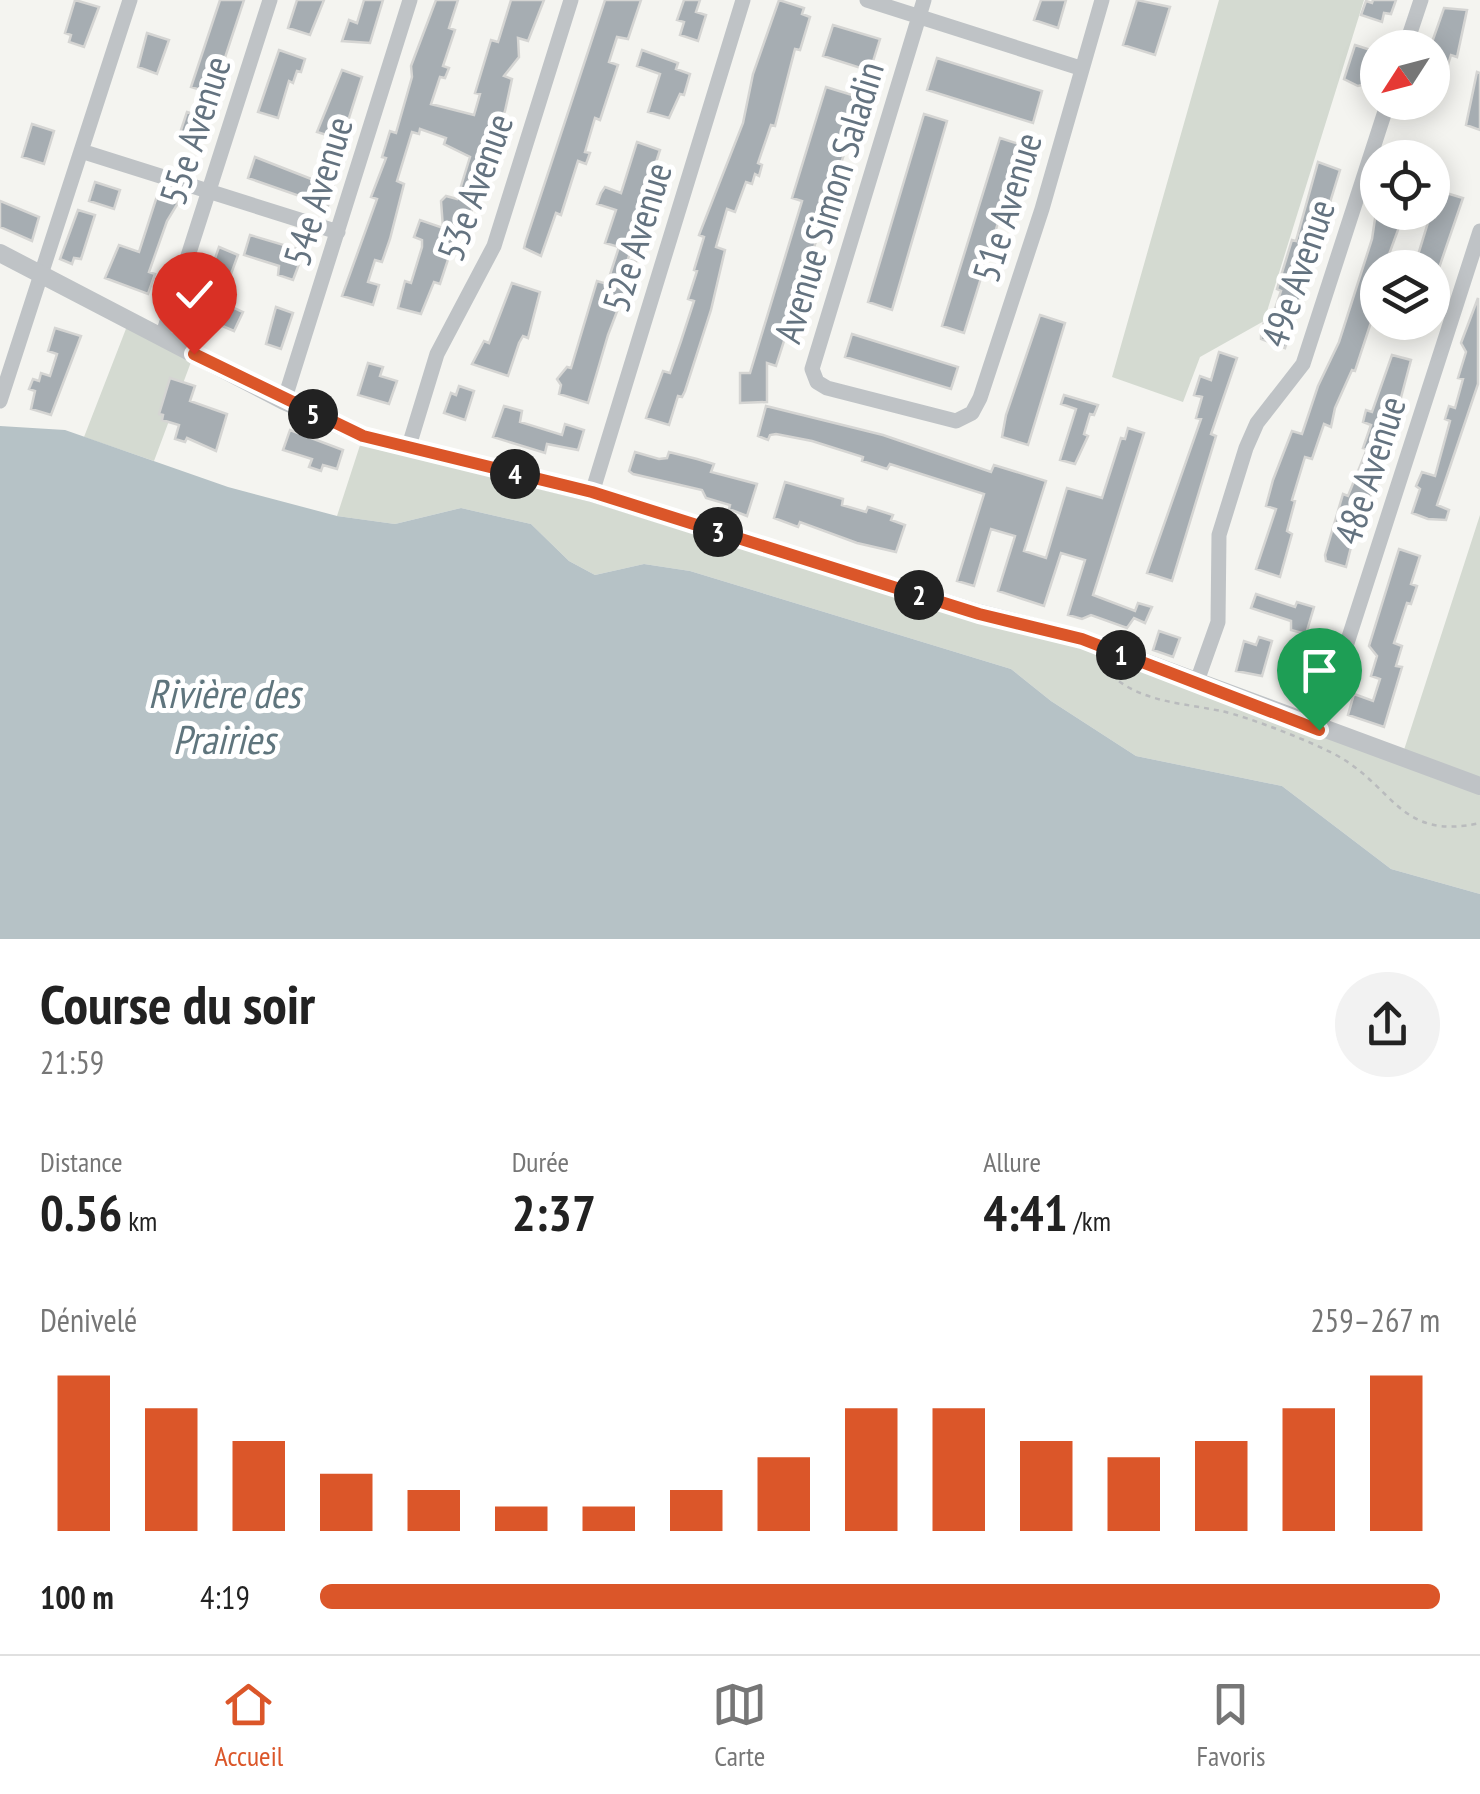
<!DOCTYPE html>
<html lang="fr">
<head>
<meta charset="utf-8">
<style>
	:root { --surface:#fff; --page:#f2f2f2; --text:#222; --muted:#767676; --line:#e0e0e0; --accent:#db5629 }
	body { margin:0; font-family:"PT Sans Narrow",sans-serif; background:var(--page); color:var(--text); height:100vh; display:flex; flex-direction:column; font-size:38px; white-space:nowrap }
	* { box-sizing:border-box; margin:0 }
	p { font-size:32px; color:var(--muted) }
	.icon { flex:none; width:55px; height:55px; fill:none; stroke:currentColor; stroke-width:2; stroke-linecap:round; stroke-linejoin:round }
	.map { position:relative; height:939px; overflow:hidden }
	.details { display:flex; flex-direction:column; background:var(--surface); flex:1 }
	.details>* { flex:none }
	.needle { width:65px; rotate:234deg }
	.tools { position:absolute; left:1360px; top:30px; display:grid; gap:20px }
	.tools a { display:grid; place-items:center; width:90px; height:90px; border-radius:50%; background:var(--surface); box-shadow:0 5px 25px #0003; font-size:50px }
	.pin { position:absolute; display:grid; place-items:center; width:85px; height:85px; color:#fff; margin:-102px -42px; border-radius:50% 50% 50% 0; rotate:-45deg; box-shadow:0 0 10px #0007 }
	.pin .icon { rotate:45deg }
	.km { position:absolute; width:50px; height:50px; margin:-25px; border-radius:50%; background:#222; color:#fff; font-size:28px; line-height:50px; text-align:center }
	.round { display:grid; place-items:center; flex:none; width:105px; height:105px; border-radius:52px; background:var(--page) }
	.headline { display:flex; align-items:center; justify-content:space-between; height:170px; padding:0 40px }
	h1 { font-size:55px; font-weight:800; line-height:75px }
	.figures { display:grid; grid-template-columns:repeat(3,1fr); gap:15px; height:170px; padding:10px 40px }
	.figures div { display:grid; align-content:center }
	.figures b { font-size:50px; font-weight:800 }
	.figures small { font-size:28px; font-weight:400 }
	.figures p { font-size:28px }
	.chart { height:280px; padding:20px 40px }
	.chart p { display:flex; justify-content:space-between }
	.chart svg { width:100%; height:180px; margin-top:10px; stroke:var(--accent); stroke-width:6 }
	ul { padding:0 40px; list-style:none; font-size:32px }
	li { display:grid; grid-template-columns:160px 120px 1fr; align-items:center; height:75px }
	li i { height:25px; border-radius:12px; background:var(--accent) }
	.tabs { display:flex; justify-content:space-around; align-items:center; height:140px; border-top:2px solid var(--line); background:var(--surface); font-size:28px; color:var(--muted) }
	.tabs a { display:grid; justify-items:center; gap:5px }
	.tabs .active { color:var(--accent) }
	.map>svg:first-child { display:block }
	.green { fill:#d4dad1 }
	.water { fill:#b6c2c6 }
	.building { fill:#a6adb2; stroke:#d5d5d3; stroke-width:2.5 }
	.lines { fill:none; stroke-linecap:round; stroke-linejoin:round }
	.path { stroke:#b9bbbd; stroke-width:2.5; stroke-dasharray:5 5; stroke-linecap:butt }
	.minor { stroke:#bfc3c6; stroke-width:15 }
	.tertiary { stroke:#bfc3c6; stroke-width:18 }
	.route-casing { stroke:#fff; stroke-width:20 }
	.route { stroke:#db5629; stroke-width:12 }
	.labels { text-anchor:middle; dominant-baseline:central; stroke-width:10; stroke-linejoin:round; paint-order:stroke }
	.street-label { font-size:38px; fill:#647380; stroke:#fff }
	.water-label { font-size:40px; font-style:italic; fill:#5f757d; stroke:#fff }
</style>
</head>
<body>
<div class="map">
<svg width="1480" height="939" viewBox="0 0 1480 939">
	<rect width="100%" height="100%" fill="#f4f4f0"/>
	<!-- green -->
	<path class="green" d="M 1219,0 L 1364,0 L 1264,321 L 1200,357 L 1183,402 L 1112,377 Z
		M 129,321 L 194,354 L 154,461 L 84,437 Z
		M 363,436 L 1082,639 L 1480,786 L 1480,894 L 1391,869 L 1282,786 L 1136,756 L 1051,701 L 1011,669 L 690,571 L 644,564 L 595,575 L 569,561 L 531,524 L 461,508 L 395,524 L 337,516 Z
		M 1480,515 L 1480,784 L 1403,753 Z"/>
	<!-- water -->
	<path class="water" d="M 0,426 L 65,430 L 228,487 L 337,516 L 395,524 L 461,508 L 531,524 L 569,561 L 595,575 L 644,564 L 690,571 L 1011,669 L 1051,701 L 1136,756 L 1282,786 L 1391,869 L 1480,894 L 1480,939 L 0,939 Z"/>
	<!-- building -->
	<path class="building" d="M 75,0 L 99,7 L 84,47 L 69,42 L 71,35 L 65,33 Z
		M 220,0 L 244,0 L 213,94 L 191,87 Z
		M 297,0 L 324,0 L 310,35 L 288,28 Z
		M 364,0 L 383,0 L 370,43 L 342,41 L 349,20 L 357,23 Z
		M 436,0 L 458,0 L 449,28 L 455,30 L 443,66 L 449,68 L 445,78 L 440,77 L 431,104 L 474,115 L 480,94 L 475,93 L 491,40 L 498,42 L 511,0 L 544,0 L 528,41 L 518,38 L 519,57 L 504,76 L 512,79 L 505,111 L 467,225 L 460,223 L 440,284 L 434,282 L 421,314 L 398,308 L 405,281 L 411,283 L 422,247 L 422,240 L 414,237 L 420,220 L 443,228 L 441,201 L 446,196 L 457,199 L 470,157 L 444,144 L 446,138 L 420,129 L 419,134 L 412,132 L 397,181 L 404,184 L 390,239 L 382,262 L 375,260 L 368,282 L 379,285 L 373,305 L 342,296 L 377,199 L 371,197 L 386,158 L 382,157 L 390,131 L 396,133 L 412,77 L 411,66 Z
		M 605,0 L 641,0 L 628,39 L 617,37 L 609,62 L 618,65 L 600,120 L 595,118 L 585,152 L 590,153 L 586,164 L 578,161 L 561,215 L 556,213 L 541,256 L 524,248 L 526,240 Z
		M 684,0 L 700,0 L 696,12 L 706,15 L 698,41 L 680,35 L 684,22 L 677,20 Z
		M 779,0 L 804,8 L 802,14 L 810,17 L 800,50 L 795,49 L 775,126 L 771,125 L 758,163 L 762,165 L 759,176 L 755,174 L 752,184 L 746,182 L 735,212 L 727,209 L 716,247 L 725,250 L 711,310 L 685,391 L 682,397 L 678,396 L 669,425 L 646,418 L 648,412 L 663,371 L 670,373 L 681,341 L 694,301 L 688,299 L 697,271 L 694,270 L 704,237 L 699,235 L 743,123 L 753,74 Z
		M 1041,0 L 1066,0 L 1058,28 L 1034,20 Z
		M 1137,0 L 1170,7 L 1155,55 L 1123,45 Z
		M 1373,0 L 1396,0 L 1391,14 L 1384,13 L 1382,22 L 1361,15 L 1366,1 L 1372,3 Z
		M 1444,8 L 1467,10 L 1457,57 L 1451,55 L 1435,106 L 1430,48 Z
		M 833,25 L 880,39 L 870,71 L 823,56 Z
		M 147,33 L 169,40 L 157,74 L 138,67 Z
		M 1355,45 L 1377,52 L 1370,76 L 1365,75 L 1362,85 L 1358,86 L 1344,79 Z
		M 279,50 L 305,59 L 301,72 L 297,71 L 293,83 L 289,81 L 278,118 L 258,112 Z
		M 642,50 L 678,63 L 676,69 L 690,74 L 684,95 L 680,94 L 669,118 L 648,112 L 660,74 L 637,66 Z
		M 937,58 L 1042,91 L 1033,123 L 927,90 Z
		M 342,70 L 362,77 L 342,140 L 317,132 Z
		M 1477,72 L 1480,73 L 1480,130 L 1466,125 Z
		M 826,87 L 862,98 L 776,366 L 767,363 L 767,402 L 740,403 L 740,373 L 750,373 L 802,201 L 792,198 Z
		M 187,112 L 206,118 L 198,145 L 178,139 Z
		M 924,114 L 947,121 L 892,310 L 868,302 Z
		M 32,124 L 54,131 L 44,164 L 22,157 Z
		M 1000,138 L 1022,145 L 964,333 L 942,326 Z
		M 637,142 L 660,150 L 647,190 L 654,192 L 648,214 L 642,212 L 628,259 L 636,262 L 608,335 L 588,403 L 559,394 L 561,385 L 557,379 L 567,367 L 571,368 L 597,281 L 607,284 L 619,247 L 605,243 L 616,210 L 597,204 L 601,193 L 605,187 L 621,193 Z
		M 255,157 L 319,182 L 325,166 L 338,170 L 328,206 L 248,178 Z
		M 1318,162 L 1340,170 L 1285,348 L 1261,339 L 1261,332 L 1265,319 L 1271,321 L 1281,291 L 1277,289 L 1292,240 L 1296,241 Z
		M 95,182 L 120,190 L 114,209 L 89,201 Z
		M 1443,192 L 1463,198 L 1439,268 L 1414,268 L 1430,216 L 1435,217 Z
		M 157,196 L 178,203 L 167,221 L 149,272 L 155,274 L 148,294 L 105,278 L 119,245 L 139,252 Z
		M 0,201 L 39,217 L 32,241 L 0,227 Z
		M 78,210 L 95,215 L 81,259 L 74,258 L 72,264 L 60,259 Z
		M 1376,212 L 1401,212 L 1398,230 L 1384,268 L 1378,268 L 1378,301 L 1355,371 L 1352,370 L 1335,408 L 1331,427 L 1324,424 L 1312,459 L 1305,457 L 1292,500 L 1295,501 L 1287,531 L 1292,534 L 1280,577 L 1256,569 L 1276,509 L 1266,506 L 1273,480 L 1292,431 L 1302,434 L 1318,386 L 1339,342 L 1372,239 Z
		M 250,235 L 304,251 L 293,280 L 278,275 L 279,266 L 244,255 Z
		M 219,247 L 238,255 L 231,274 L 212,267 Z
		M 512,283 L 540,292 L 528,338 L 523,336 L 519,343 L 508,376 L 472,364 L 484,341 L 489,343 Z
		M 206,295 L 243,312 L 234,331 L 197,315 Z
		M 1478,298 L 1478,384 L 1437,505 L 1449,510 L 1446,520 L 1428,519 L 1412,513 L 1420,489 L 1416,486 L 1422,472 L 1435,476 L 1450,421 L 1445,419 L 1449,406 L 1455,408 L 1463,379 L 1458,378 L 1466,352 L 1461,343 Z
		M 276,307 L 293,313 L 281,349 L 266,344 Z
		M 1040,315 L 1065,323 L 1028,445 L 1002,437 L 1006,415 Z
		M 55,328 L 81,336 L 51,415 L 31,409 L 35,391 L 29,389 L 33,379 L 39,381 L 41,373 L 50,376 L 57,354 L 48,351 Z
		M 852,334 L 958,367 L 951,389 L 845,357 Z
		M 1219,352 L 1237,358 L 1211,434 L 1216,436 L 1172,581 L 1147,573 L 1201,419 L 1196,418 L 1202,397 L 1194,395 L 1200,376 L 1211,380 Z
		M 1392,355 L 1411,360 L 1376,491 L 1369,497 L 1356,527 L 1346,567 L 1326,561 L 1325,555 L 1343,494 L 1348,496 L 1367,449 L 1363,448 L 1371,425 L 1363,422 L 1366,410 L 1372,412 Z
		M 368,363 L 383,367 L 380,376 L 397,381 L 389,404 L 358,395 Z
		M 170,378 L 195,386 L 190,401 L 227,414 L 216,451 L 187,438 L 185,442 L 175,439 L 179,425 L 162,420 L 163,415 L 159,414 Z
		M 459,386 L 474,391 L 465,420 L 444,413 L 451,393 L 456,395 Z
		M 1064,395 L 1098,405 L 1094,415 L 1090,414 L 1084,434 L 1088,436 L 1075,464 L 1060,460 L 1076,409 L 1061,404 Z
		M 504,406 L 522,411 L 520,422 L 562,435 L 565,424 L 584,430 L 578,450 L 547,444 L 545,453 L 493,437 Z
		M 766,406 L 883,435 L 991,472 L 994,465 L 1046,481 L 1024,551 L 1046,558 L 1067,488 L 1102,498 L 1121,438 L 1125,439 L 1128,428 L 1144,433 L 1093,595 L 1135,611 L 1138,603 L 1152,607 L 1145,623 L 1134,618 L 1127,628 L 1091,615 L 1082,619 L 1068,615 L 1085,560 L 1061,553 L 1044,606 L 998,591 L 1015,536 L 991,529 L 974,586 L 957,581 L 984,494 L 890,464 L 887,469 L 862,461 L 863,457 L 812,441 L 776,434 L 770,435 L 768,440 L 758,436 Z
		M 290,430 L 343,450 L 337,469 L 323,465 L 321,471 L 309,467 L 312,459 L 283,450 Z
		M 635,452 L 659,459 L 667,458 L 669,452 L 697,459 L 714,464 L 711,472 L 757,484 L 747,516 L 729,509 L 730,505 L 706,498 L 702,490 L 633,474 L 629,471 Z
		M 785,482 L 843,499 L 842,505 L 866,512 L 868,507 L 893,515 L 891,520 L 905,525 L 896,552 L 857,543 L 800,522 L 798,527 L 774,518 Z
		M 1399,549 L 1420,556 L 1411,584 L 1417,586 L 1411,604 L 1407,603 L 1394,643 L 1402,646 L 1396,666 L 1402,667 L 1384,727 L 1348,715 L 1354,694 L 1373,701 L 1380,679 L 1371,676 L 1377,656 L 1369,646 Z
		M 1256,594 L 1295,607 L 1297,602 L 1314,607 L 1306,634 L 1291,630 L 1291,621 L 1251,608 Z
		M 1159,631 L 1180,638 L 1173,657 L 1153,650 Z
		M 1259,637 L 1272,641 L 1262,676 L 1236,671 L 1244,641 L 1256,645 Z
		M 1307,648 L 1323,653 L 1325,658 L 1316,686 L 1296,679 Z"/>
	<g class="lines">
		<!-- path -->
		<path class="path" d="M 1097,661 C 1132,702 1171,701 1221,711 C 1249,717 1310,741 1336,755 C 1395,787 1399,841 1480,823"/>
		<!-- minor -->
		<path class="minor" d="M 867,0 L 1080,68
			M 924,0 L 812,369 L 817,382 L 827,388 L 956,421 L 972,413 L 980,398 L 1042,209 L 1102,0
			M 1405,48 L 1421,0
			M 81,151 L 338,232
			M 162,337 L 270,0
			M 0,401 L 130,0
			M 284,401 L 410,0
			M 408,449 L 437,354 L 494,246 L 571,0
			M 592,493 L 743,0
			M 1196,684 L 1218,622 L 1219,535 L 1246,448 L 1257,423 L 1303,364 L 1388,102
			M 1319,730 L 1480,231"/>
		<!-- tertiary -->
		<path class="tertiary" d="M 0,253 L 284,401 L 363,436 L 592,493 L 979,613 L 1082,639 L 1480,786"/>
	</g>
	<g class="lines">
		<defs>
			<path id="route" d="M 194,354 L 363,436 L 592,492 L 979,614 L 1082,639 L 1319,730"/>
		</defs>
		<!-- route casing -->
		<use href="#route" class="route-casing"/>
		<!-- route -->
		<use href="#route" class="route"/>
	</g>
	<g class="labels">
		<!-- street labels -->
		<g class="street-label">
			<text transform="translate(194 130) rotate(-72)">55e Avenue</text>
			<text transform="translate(474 187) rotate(-70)">53e Avenue</text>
			<text transform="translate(317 191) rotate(-73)">54e Avenue</text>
			<text transform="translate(828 202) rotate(-73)">Avenue Simon Saladin</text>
			<text transform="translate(1006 207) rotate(-73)">51e Avenue</text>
			<text transform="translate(636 237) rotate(-73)">52e Avenue</text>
			<text transform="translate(1297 273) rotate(-71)">49e Avenue</text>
			<text transform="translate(1369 470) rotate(-72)">48e Avenue</text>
		</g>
		<!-- water labels -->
		<g class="water-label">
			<text x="224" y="693">Rivière des<tspan x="224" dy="46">Prairies</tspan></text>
		</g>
	</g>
</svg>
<div class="tools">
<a><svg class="needle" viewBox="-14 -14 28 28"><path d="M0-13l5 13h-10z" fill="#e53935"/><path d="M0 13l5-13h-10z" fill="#767676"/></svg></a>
<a><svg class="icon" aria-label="locate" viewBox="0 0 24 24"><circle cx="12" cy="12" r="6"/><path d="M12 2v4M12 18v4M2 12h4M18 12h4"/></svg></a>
<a><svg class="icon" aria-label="layers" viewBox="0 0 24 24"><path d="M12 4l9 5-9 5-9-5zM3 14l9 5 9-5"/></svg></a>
</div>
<div class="pin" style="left:1319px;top:730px;background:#1e9e55"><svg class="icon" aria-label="arrive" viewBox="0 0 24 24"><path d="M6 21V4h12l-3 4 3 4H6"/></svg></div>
<div class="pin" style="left:194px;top:354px;background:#d93025"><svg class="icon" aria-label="check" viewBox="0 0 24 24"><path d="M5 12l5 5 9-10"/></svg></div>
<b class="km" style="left:1121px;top:655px">1</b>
<b class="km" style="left:919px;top:595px">2</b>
<b class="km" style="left:718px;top:532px">3</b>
<b class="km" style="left:515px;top:474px">4</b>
<b class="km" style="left:313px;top:414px">5</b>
</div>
<section class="details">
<div class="headline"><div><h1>Course du soir</h1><p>21:59</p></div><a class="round"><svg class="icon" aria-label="share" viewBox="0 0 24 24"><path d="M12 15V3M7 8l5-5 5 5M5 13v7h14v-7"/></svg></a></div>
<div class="figures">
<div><p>Distance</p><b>0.56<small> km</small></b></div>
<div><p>Durée</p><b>2:37</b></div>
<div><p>Allure</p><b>4:41<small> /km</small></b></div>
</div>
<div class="chart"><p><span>Dénivelé</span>259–267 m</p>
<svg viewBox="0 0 160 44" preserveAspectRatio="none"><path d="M5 44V6M15 44V14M25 44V22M35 44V30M45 44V34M55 44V38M65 44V38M75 44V34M85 44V26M95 44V14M105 44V14M115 44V22M125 44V26M135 44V22M145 44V14M155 44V6"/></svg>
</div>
<ul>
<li><b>100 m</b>4:19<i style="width:100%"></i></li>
</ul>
</section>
<nav class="tabs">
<a class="active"><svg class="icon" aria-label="home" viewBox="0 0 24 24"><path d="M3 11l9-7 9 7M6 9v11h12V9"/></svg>Accueil</a>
<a><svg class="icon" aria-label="map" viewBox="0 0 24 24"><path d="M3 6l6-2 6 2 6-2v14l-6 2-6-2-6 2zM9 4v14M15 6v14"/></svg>Carte</a>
<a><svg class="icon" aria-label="saved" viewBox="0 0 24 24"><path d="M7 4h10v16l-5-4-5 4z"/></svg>Favoris</a>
</nav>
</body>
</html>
